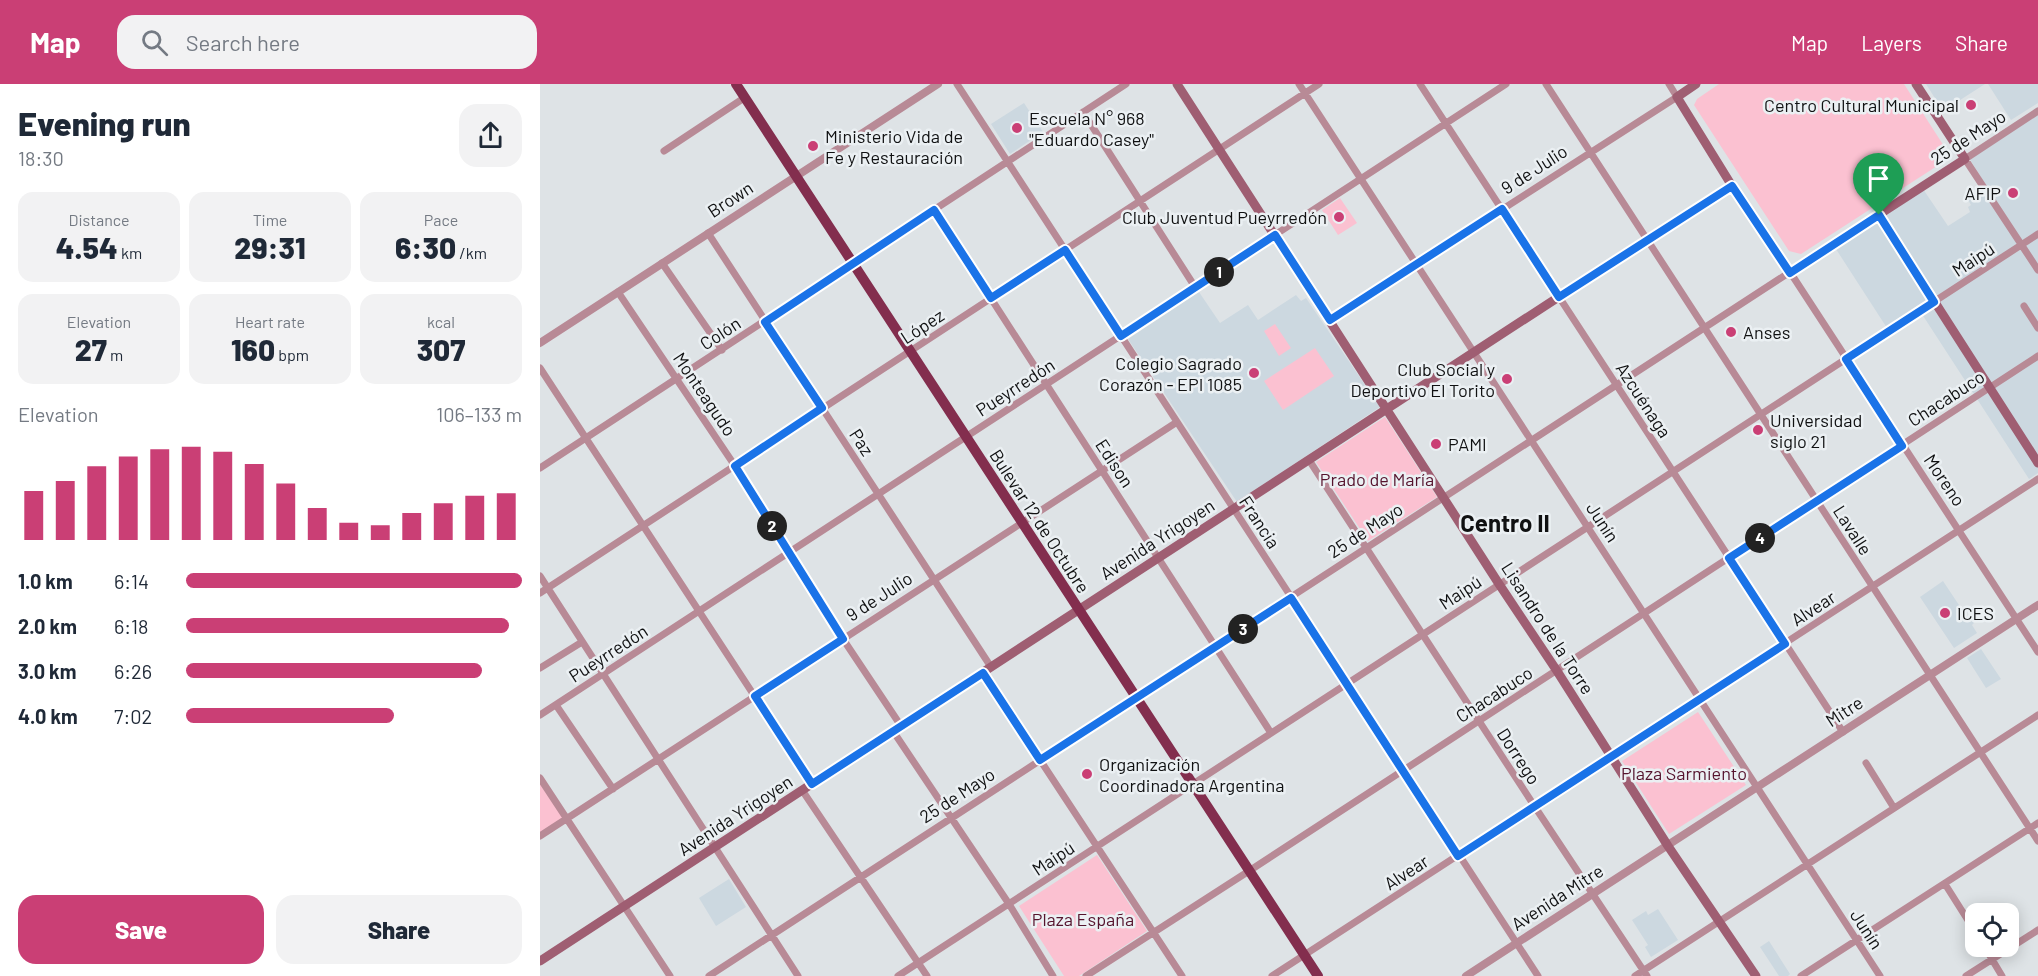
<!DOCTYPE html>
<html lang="en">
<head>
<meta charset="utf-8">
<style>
	:root { --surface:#fff; --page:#f2f2f3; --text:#1f2937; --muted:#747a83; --accent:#ca3f75 }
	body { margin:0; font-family:Barlow,sans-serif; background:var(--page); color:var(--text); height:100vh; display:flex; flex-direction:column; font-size:22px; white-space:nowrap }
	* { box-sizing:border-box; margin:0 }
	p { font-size:20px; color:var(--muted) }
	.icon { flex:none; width:33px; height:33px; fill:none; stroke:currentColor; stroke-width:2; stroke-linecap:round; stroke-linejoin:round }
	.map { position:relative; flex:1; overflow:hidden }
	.details { display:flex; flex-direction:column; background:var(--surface); width:540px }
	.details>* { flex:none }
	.fabs { position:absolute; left:1425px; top:819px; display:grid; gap:12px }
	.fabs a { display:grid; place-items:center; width:54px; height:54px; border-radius:12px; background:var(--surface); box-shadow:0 3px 15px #0003; font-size:30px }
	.pin { position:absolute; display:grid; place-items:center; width:51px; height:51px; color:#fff; margin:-62px -26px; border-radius:50% 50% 50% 0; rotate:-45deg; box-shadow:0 0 6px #0007 }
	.pin .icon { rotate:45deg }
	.km { position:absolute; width:30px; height:30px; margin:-15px; border-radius:50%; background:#222; color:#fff; font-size:16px; line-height:30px; text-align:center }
	.round { display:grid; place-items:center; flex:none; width:63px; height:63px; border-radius:18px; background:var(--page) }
	.head { display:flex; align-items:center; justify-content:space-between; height:102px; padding:0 18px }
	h1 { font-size:33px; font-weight:800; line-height:45px }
	.stats { display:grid; grid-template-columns:repeat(3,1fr); gap:9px; height:102px; padding:6px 18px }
	.stats div { display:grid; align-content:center; border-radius:15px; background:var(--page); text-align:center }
	.stats b { font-size:30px; font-weight:800 }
	.stats small { font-size:16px; font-weight:400 }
	.stats p { font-size:16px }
	.chart { height:168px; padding:12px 18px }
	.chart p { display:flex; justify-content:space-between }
	.chart svg { width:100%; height:108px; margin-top:6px; stroke:var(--accent); stroke-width:6 }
	.button { display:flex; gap:12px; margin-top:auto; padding:12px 18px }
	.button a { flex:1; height:69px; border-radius:18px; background:var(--accent); color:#fff; font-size:24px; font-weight:800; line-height:69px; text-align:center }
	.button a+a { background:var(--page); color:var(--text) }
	ul { padding:0 18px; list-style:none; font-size:20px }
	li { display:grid; grid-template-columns:96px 72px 1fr; align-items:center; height:45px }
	li i { height:15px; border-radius:8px; background:var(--accent) }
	header { display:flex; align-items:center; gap:36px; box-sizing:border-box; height:84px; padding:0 30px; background:var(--accent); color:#fff }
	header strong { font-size:28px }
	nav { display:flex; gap:33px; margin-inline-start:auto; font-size:21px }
	.search { width:420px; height:54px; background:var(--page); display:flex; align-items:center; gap:15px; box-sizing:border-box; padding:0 21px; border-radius:18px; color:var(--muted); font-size:22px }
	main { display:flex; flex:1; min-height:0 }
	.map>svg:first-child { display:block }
	.built { fill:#ccd8e0 }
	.green { fill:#fbc1d1 }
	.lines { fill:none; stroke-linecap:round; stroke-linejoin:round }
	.minor { stroke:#b88a96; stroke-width:7 }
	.tertiary { stroke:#b88a96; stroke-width:8 }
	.secondary { stroke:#9f5e72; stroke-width:9 }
	.trunk { stroke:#832e4e; stroke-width:10 }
	.route-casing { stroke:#fff; stroke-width:12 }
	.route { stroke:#1a73e8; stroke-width:8 }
	.poi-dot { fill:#ca3f75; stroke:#ebf0f3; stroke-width:2 }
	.labels { text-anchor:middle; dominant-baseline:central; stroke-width:5; stroke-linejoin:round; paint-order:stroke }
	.poi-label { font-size:18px; fill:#101112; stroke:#ebf0f3; text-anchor:start }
	.street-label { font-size:18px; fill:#101112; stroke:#ebf0f3 }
	.park-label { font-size:18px; fill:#56142e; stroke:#ebf0f3 }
	.district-label { font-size:24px; font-weight:bold; fill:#101112; stroke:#ebf0f3 }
</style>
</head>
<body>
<header>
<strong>Map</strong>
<div class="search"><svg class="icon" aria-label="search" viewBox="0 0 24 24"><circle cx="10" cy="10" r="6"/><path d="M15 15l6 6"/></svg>Search here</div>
<nav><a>Map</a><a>Layers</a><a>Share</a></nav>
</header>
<main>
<section class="details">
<div class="head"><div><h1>Evening run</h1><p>18:30</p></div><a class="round"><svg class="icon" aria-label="share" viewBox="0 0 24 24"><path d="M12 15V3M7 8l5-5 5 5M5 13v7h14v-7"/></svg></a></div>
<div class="stats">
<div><p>Distance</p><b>4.54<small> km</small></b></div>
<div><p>Time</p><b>29:31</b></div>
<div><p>Pace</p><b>6:30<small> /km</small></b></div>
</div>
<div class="stats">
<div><p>Elevation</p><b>27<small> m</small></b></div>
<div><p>Heart rate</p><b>160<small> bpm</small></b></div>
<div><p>kcal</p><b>307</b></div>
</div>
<div class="chart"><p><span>Elevation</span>106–133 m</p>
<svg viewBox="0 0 160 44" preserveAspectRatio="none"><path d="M5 44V24M15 44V20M25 44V14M35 44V10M45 44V7M55 44V6M65 44V8M75 44V13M85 44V21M95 44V31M105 44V37M115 44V38M125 44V33M135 44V29M145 44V26M155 44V25"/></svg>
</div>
<ul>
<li><b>1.0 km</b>6:14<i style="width:100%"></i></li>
<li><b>2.0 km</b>6:18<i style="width:96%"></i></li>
<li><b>3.0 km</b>6:26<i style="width:88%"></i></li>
<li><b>4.0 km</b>7:02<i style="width:62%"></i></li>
</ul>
<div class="button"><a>Save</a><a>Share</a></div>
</section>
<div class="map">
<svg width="1498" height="892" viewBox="0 0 1498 892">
	<rect width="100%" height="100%" fill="#dee3e6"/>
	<!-- built -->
	<path class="built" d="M 1386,0 L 1445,0 L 1403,27 Z
		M 1448,0 L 1498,0 L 1498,19 L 1471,36 Z
		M 484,19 L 503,48 L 470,70 L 451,40 Z
		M 1498,29 L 1498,389 L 1489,395 L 1378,224 L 1347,244 L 1294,162 L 1383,105 L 1408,142 L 1430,128 L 1428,123 L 1431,121 L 1427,114 L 1446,101 L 1429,74 Z
		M 659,208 L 680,239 L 708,221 L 718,236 L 756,211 L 761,217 L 766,214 L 840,323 L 697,418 L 588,255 Z
		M 1403,497 L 1421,524 L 1418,526 L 1423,533 L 1426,531 L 1428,535 L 1431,534 L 1434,539 L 1432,541 L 1437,549 L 1414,564 L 1380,513 Z
		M 1441,565 L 1461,595 L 1446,604 L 1427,574 Z
		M 189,795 L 206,823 L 176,842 L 159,814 Z
		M 1118,825 L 1138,856 L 1111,873 L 1105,863 L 1108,861 L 1092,836 L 1106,827 L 1108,831 Z
		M 1229,857 L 1250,890 L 1248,892 L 1239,892 L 1220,863 Z"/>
	<!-- green -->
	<path class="green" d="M 1179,0 L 1364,0 L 1411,73 L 1261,170 L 1249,167 L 1154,21 L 1157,15 Z
		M 800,114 L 817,139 L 798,151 L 782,126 Z
		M 735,240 L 751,264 L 739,272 L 724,247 Z
		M 775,264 L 794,292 L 743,326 L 724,297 Z
		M 845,333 L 897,413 L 828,457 L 776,378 Z
		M 1158,628 L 1206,701 L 1129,750 L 1082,677 Z
		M 0,694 L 27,734 L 0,752 Z
		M 557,771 L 607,847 L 539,892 L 524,892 L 479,822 Z"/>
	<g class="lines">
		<!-- minor -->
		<path class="minor" d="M 417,0 L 998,892
			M 759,0 L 1340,892
			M 880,0 L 1303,648
			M 1006,0 L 1498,757
			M 1498,27 L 1425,75 L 1498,186
			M 543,28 L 655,203
			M 124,67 L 204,14
			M 394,126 L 731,649
			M 168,149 L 451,583
			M 122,179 L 182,266
			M 78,208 L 195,382 L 303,555 L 361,642
			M 1484,222 L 1498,244
			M 790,236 L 1137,13 L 1129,0
			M 0,284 L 272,700
			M 769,376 L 995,723 L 1107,892
			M 0,384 L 586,0
			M 0,492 L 258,892
			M 0,509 L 779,0
			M 0,584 L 42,558
			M 443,589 L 642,892
			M 16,621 L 73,705
			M 0,631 L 966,0
			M 353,647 L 469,820 L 513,892
			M 1326,679 L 1354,724
			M 0,694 L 130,892
			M 262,706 L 387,892
			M 0,752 L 637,338
			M 1405,800 L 1436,849
			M 1444,862 L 1462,892
			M 169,892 L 1250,188 L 1498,568
			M 358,892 L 1498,150
			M 546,892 L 709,787 L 1498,272
			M 732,892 L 1498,395
			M 1095,892 L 1498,631
			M 1261,892 L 1498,739
			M 1426,892 L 1498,846"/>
		<!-- tertiary -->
		<path class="tertiary" d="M 0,259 L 398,0
			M 926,892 L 1498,521"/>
		<!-- secondary -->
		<path class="secondary" d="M 637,0 L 959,500 L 1017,587 L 1128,762 L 1216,892
			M 1156,0 L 1137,13 L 1192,102 L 1250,188 L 1425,75 L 1376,0
			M 1339,131 L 1498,379
			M 0,877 L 1106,156 L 1192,102"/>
		<!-- trunk -->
		<path class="trunk" d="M 196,0 L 778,892"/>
	</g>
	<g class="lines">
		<defs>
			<path id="route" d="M 1192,102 L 1250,189 L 1339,131 L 1394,218 L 1306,275 L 1362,362 L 1189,474 L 1245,560 L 918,772 L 751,514 L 500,676 L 443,589 L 272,700 L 215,612 L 303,555 L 195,382 L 282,324 L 225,238 L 394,126 L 451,214 L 525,166 L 581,252 L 735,151 L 790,236 L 962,125 L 1019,213 Z"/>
		</defs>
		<!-- route casing -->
		<use href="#route" class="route-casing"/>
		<!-- route -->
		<use href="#route" class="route"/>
	</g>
	<!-- markers -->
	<g class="poi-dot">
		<circle cx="1431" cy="21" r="6"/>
		<circle cx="477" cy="44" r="6"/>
		<circle cx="273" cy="62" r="6"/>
		<circle cx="1473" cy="109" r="6"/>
		<circle cx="799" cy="133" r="6"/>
		<circle cx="1191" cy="248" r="6"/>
		<circle cx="714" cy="289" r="6"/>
		<circle cx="967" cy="295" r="6"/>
		<circle cx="1218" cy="346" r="6"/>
		<circle cx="896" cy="360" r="6"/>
		<circle cx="1405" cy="529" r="6"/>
		<circle cx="547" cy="690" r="6"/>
	</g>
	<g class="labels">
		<!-- poi labels -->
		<g class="poi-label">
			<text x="1419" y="21" text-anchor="end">Centro Cultural Municipal</text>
			<text x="489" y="34">Escuela N° 968<tspan x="489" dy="21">"Eduardo Casey"</tspan></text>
			<text x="285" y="52">Ministerio Vida de<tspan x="285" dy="21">Fe y Restauración</tspan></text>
			<text x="1461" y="109" text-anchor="end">AFIP</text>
			<text x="787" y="133" text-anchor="end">Club Juventud Pueyrredón</text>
			<text x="1203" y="248">Anses</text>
			<text x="702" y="279" text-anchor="end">Colegio Sagrado<tspan x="702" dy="21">Corazón - EPI 1085</tspan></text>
			<text x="955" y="285" text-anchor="end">Club Social y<tspan x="955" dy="21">Deportivo El Torito</tspan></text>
			<text x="1230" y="336">Universidad<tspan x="1230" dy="21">siglo 21</tspan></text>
			<text x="908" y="360">PAMI</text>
			<text x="1417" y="529">ICES</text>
			<text x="559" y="680">Organización<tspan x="559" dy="21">Coordinadora Argentina</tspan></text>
		</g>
		<!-- street labels -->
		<g class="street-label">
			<text transform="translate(1428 53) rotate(-33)">25 de Mayo</text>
			<text transform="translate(994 85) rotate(-33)">9 de Julio</text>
			<text transform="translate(190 115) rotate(-33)">Brown</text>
			<text transform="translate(1433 175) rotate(-33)">Maipú</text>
			<text transform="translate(382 242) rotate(-33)">López</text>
			<text transform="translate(180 249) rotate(-33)">Colón</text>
			<text transform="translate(475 303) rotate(-33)">Pueyrredón</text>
			<text transform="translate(165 310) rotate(56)">Monteagudo</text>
			<text transform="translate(1406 314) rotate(-33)">Chacabuco</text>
			<text transform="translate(1104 316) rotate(57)">Azcuénaga</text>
			<text transform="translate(322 358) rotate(57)">Paz</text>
			<text transform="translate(575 379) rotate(57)">Edison</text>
			<text transform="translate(1405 396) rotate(56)">Moreno</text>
			<text transform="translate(500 437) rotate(57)">Bulevar 12 de Octubre</text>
			<text transform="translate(720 438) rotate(57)">Francia</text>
			<text transform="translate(1063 438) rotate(57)">Junín</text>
			<text transform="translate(825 446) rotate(-33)">25 de Mayo</text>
			<text transform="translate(1313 446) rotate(57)">Lavalle</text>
			<text transform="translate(617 455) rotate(-33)">Avenida Yrigoyen</text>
			<text transform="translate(920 508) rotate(-33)">Maipú</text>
			<text transform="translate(339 512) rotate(-33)">9 de Julio</text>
			<text transform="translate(1273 524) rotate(-33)">Alvear</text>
			<text transform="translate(1008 544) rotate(57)">Lisandro de la Torre</text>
			<text transform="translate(68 569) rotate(-33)">Pueyrredón</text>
			<text transform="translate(954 610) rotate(-33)">Chacabuco</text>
			<text transform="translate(1304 627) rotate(-33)">Mitre</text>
			<text transform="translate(979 672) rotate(57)">Dorrego</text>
			<text transform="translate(417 711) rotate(-33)">25 de Mayo</text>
			<text transform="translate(195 731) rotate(-33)">Avenida Yrigoyen</text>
			<text transform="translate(513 774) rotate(-33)">Maipú</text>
			<text transform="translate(866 788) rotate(-33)">Alvear</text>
			<text transform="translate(1017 813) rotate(-33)">Avenida Mitre</text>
			<text transform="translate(1327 845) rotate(57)">Junín</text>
		</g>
		<!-- park labels -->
		<g class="park-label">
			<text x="837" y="395">Prado de María</text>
			<text x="1144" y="689">Plaza Sarmiento</text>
			<text x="543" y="835">Plaza España</text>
		</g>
		<!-- district labels -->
		<g class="district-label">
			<text x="965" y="438">Centro II</text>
		</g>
	</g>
</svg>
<div class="fabs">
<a><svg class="icon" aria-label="locate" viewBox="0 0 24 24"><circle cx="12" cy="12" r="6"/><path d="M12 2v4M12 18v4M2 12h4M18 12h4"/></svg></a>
</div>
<div class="pin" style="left:1339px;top:131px;background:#1e9e55"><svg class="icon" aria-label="arrive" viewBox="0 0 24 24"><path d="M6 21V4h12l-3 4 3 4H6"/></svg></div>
<b class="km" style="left:679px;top:188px">1</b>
<b class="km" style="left:232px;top:442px">2</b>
<b class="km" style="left:703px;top:545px">3</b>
<b class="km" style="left:1220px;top:454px">4</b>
</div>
</main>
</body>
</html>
